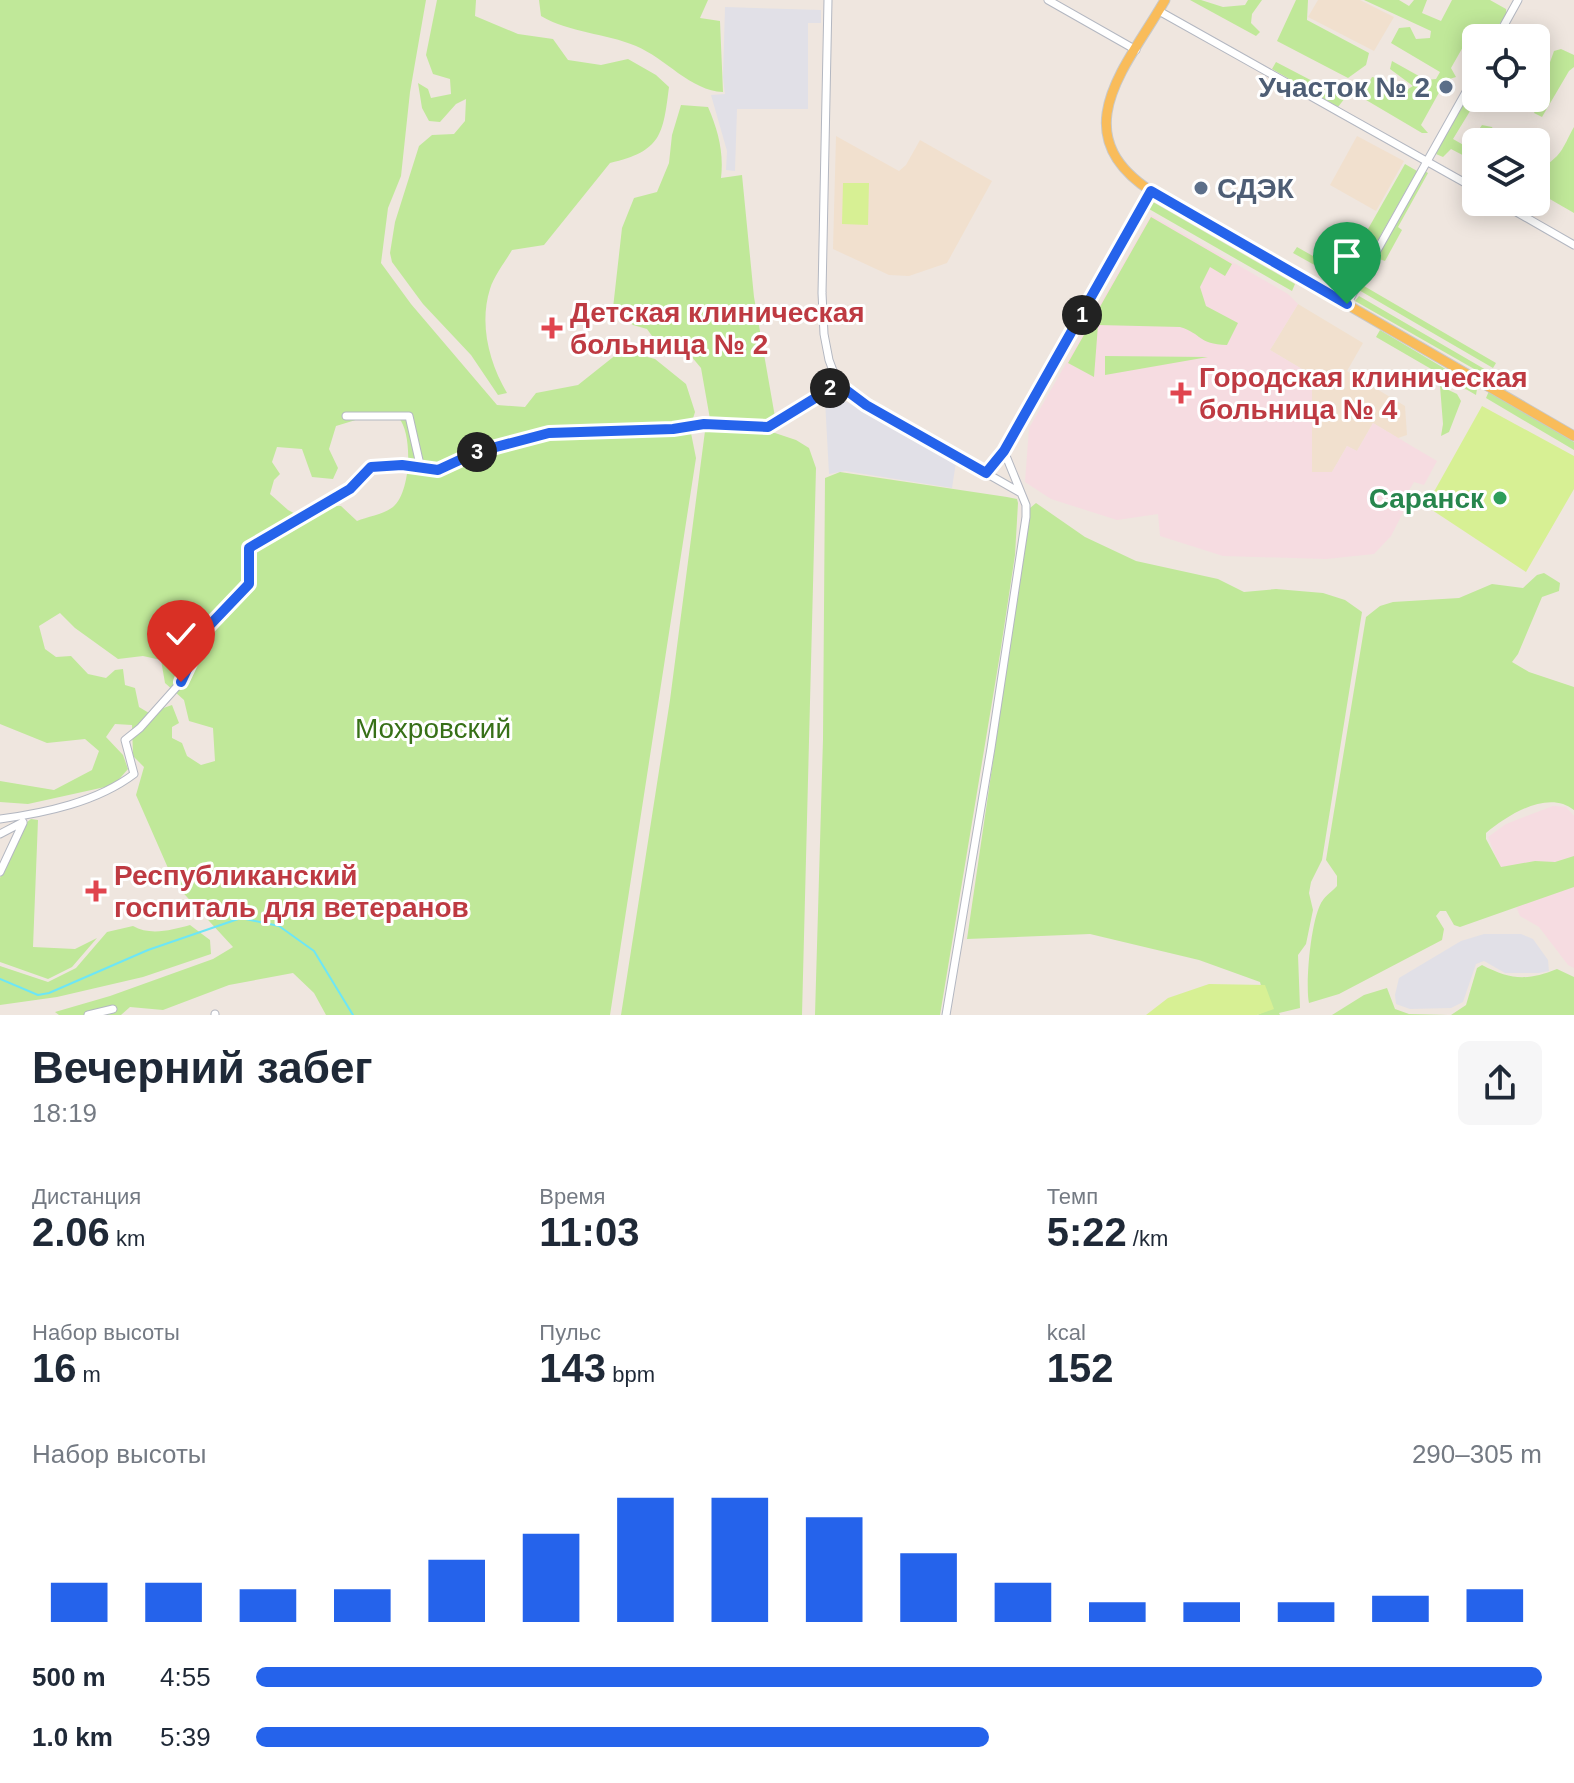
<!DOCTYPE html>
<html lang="ru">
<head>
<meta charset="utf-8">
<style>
	:root { --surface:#fff; --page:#f6f6f7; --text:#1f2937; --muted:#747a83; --accent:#2563eb }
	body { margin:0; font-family:Arial,sans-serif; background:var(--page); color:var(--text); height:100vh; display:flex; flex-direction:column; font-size:30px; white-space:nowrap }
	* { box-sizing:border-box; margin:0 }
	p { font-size:26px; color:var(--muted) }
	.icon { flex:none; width:44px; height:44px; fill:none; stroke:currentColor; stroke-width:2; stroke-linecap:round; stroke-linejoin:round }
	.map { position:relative; height:1015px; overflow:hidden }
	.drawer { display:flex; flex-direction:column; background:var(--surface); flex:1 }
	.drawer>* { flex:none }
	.buttons { position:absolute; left:1462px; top:24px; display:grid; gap:16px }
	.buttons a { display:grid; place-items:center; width:88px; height:88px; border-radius:12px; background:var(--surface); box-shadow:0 4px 20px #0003; font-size:40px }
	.pin { position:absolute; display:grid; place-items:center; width:68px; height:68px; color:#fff; margin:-82px -34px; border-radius:50% 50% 50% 0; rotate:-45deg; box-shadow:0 0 8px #0007 }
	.pin .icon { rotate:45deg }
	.km { position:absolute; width:40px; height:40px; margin:-20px; border-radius:50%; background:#222; color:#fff; font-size:22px; line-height:40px; text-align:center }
	.round { display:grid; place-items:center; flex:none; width:84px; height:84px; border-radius:12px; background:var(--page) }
	.headline { display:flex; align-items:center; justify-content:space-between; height:136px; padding:0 32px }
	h1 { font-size:44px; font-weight:700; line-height:60px }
	.figures { display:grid; grid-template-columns:repeat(3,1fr); gap:12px; height:136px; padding:8px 32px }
	.figures div { display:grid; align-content:center }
	.figures b { font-size:40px; font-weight:700 }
	.figures small { font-size:22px; font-weight:400 }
	.figures p { font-size:22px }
	.chart { height:224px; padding:16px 32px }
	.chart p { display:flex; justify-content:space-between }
	.chart svg { width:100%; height:144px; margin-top:8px; stroke:var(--accent); stroke-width:6 }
	ul { padding:0 32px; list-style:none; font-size:26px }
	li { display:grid; grid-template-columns:128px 96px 1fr; align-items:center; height:60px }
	li i { height:20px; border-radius:10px; background:var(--accent) }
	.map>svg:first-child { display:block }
	.industrial { fill:#e1e0e7 }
	.education { fill:#f1e0ce }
	.medical { fill:#f6dce1 }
	.green { fill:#c0e899; fill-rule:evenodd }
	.pitch { fill:#d7f094 }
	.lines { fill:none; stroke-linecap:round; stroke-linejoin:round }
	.stream { stroke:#6de6f6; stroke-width:2 }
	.minor-casing { stroke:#b3b7c1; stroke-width:9 }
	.major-casing { stroke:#c8c8c8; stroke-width:11 }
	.minor { stroke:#fff; stroke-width:7 }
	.major { stroke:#f9bc5a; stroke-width:9 }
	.route-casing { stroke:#fff; stroke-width:16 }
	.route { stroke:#2563eb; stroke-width:10 }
	.service-dot { fill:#5c6f8a; stroke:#fff; stroke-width:3 }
	.health-dot { fill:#e0444e; stroke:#fff; stroke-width:3 }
	.leisure-dot { fill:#2e9e5b; stroke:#fff; stroke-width:3 }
	.labels { text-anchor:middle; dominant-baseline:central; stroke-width:6; stroke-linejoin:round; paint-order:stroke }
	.service-label { font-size:28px; font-weight:bold; fill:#4e5e75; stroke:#fff; text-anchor:end }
	.health-label { font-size:28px; font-weight:bold; fill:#be3a42; stroke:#fff; text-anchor:start }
	.leisure-label { font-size:28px; font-weight:bold; fill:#27864d; stroke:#fff; text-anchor:end }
	.park-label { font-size:28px; fill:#377017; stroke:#fff }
</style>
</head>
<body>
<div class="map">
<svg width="1574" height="1015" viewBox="0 0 1574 1015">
	<rect width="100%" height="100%" fill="#efe6df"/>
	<!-- industrial -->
	<path class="industrial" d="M 725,7 L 821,10 L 821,23 L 808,23 L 808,109 L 737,109 L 735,171 L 726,170 L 727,151 L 711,95 L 725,94 L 723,77 Z
		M 830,393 L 956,462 L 952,488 L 845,471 L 829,474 L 825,400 Z
		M 1484,934 L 1521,934 L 1533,939 L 1548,960 L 1549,971 L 1539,973 L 1505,973 L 1484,961 L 1476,964 L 1463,1002 L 1451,1008 L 1410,1009 L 1396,1004 L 1395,995 L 1399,978 L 1461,941 Z"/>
	<!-- education -->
	<path class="education" d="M 1318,0 L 1360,0 L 1394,17 L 1374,51 L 1308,17 Z
		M 836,136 L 899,171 L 906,165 L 920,140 L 992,181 L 947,263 L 909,276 L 889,275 L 833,249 Z
		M 1357,136 L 1404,161 L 1376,211 L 1330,185 Z
		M 1298,304 L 1363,343 L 1347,371 L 1405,406 L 1407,435 L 1398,438 L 1373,423 L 1357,451 L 1347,446 L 1332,472 L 1312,472 L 1312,375 L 1270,350 Z"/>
	<!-- medical -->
	<path class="medical" d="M 1151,215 L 1288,294 L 1298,304 L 1270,350 L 1312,375 L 1312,472 L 1332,472 L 1347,446 L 1357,451 L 1373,423 L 1437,461 L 1424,485 L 1414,482 L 1406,495 L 1410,499 L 1391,536 L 1374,554 L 1326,559 L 1223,556 L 1160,536 L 1158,514 L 1117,520 L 1051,499 L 1025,482 L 1029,428 Z
		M 1553,806 L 1566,807 L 1574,816 L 1574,968 L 1568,965 L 1539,927 L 1520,916 L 1488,837 L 1506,824 Z"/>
	<!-- green -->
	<path class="green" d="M 0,0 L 426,0 L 410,92 L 401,176 L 388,208 L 381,263 L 411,304 L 497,405 L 525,407 L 536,393 L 578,385 L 622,350 L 655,359 L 686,384 L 695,412 L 690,428 L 696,458 L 610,1015 L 326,1015 L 314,993 L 293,973 L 229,985 L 163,1010 L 130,1007 L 121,1015 L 59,1015 L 55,1012 L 110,996 L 213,959 L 233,947 L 175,884 L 136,795 L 144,767 L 133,756 L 132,725 L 115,724 L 106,737 L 123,755 L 128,769 L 114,785 L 28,804 L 0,802 L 0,781 L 54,790 L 92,770 L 99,751 L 85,739 L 47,743 L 0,724 ZM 399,418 C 413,435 411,492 393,507 C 384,514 367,517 357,521 L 341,506 L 330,506 L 307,520 L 288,510 L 270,494 L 274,480 L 280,474 L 272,462 L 277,447 L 302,449 L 312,477 L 333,479 L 338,468 L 329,449 L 336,426 L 359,419 ZM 60,613 L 75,628 L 118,659 L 143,656 L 161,660 L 165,683 L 184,700 L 189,721 L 213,728 L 215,761 L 201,765 L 187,756 L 182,743 L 172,738 L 172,727 L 179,723 L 172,705 L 149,713 L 139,707 L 135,688 L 125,685 L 123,669 L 115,670 L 106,678 L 88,674 L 71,656 L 56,657 L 45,649 L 39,626 Z
		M 437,0 L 476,0 L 475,16 L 518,34 L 553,39 L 568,60 L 601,65 L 628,59 L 656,75 L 669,87 C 663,134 662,151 610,163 L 544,245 L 512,250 C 505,262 494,276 490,289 C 479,324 489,362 507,393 L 498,395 L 471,355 L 423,304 L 392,262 L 390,253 L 395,222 L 419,146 L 432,135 L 454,134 L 465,121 L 466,99 L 456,104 L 440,122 L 429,121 L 422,108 L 418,83 L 428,89 L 431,98 L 451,94 L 450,79 L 433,74 L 426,55 Z
		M 539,0 L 708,0 L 700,18 L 720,21 L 723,92 C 691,91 665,58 636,46 C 605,33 570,33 541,16 Z
		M 1190,0 L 1201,0 L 1223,7 L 1245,5 L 1248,0 L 1262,0 L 1252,14 L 1251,23 L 1260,32 L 1256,36 Z
		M 1296,0 L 1308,0 L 1307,20 L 1369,53 L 1366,65 L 1348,78 L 1277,41 Z
		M 1364,0 L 1399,0 L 1409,6 L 1414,0 L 1427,0 L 1422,13 L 1441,21 L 1452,0 L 1490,0 L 1506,9 L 1507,17 L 1495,28 L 1476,24 L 1451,68 L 1456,77 L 1446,80 L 1421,125 L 1428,133 L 1422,133 L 1361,97 L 1372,77 L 1394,82 L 1403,92 L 1413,86 L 1390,69 L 1392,61 L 1426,80 L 1436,79 L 1440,72 L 1391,43 L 1399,28 L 1410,27 L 1416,39 L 1430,38 L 1431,31 Z
		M 1561,49 L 1574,55 L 1574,67 L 1569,71 L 1542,117 L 1534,113 L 1542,97 L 1536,93 L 1536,68 L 1541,70 L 1549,65 L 1554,51 Z
		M 1276,62 L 1345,98 L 1338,107 L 1272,69 Z
		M 1476,80 L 1476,98 L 1478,98 L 1453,139 L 1467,147 L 1482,125 L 1492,127 L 1499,142 L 1476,142 L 1476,162 L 1451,149 L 1443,157 L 1436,154 L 1444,133 Z
		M 681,105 L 708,107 C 718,130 724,152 721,178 L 742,175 L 754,297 L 775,417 L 768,424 L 710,419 L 701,368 L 691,356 L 657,343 L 647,329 L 633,325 L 613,308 L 622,228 L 634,198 L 657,192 L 669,163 L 672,135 Z
		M 1574,127 L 1574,213 L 1541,194 L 1536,195 C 1536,168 1540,172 1557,156 C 1564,149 1569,135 1574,127 Z
		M 1405,164 L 1417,171 L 1352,286 L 1293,253 L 1297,247 L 1343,273 Z
		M 1423,170 L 1428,173 L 1398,227 L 1402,230 L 1385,261 L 1379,259 L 1364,286 L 1496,363 L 1493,368 L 1357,289 Z
		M 1153,202 L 1295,284 L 1292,291 L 1149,209 Z
		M 1151,217 L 1232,264 L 1225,276 L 1210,267 L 1200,287 L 1206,306 L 1238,323 L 1227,345 C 1197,344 1203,334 1180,327 L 1098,325 L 1094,377 L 1068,363 Z
		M 1359,296 L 1493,374 L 1490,378 L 1355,301 Z
		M 1380,330 L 1469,383 L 1477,389 L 1476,395 L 1376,337 Z
		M 1105,356 L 1208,357 L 1105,375 Z
		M 1440,386 L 1457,394 L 1461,401 L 1449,432 L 1441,436 L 1443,424 Z
		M 1489,391 L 1574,442 L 1574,450 L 1486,398 Z
		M 711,428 L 775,433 L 796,440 L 809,448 L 816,468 L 802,1015 L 621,1015 L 670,700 L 705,431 Z
		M 840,472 L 1007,497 L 1017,499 L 1018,503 L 1015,555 L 1000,654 L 940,1015 L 815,1015 L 823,739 L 825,478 Z
		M 1036,503 L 1085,537 L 1136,561 L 1218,579 L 1244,592 L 1276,589 L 1323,593 L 1345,600 L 1362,612 L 1322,860 L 1311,882 L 1309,893 L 1313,910 L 1306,944 L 1298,955 L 1300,1008 L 1279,1013 L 1280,1015 L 1257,1015 L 1268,1010 L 1260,982 L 1199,960 L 1090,934 L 967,939 L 1030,508 Z
		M 1544,573 L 1560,583 L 1559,591 L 1542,597 L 1518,654 L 1512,662 L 1529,672 L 1574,687 L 1574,810 C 1548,789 1508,815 1486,833 L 1486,839 L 1501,867 L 1535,861 L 1555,862 L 1574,856 L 1574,887 L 1460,927 L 1454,925 L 1446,911 L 1440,911 L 1436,916 L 1444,929 L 1442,940 L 1339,994 L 1309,1003 C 1305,985 1311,915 1323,900 C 1326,895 1333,891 1337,886 L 1337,876 L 1326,860 L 1366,617 L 1380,606 L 1393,602 L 1459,598 L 1492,584 L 1523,588 L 1537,575 Z
		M 31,819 L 38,820 L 33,947 L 75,949 L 97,938 L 72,967 L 48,979 L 0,962 L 0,878 L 22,826 Z
		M 190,925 L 210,940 L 211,954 L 143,977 L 57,997 L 0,1005 L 0,966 L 48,982 L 76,968 L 107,932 L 133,926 C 150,936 172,930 190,925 Z
		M 1482,965 C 1511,980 1527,981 1557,969 L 1574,977 L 1574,1015 L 1451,1015 L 1466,1005 L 1477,968 Z
		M 1387,988 L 1395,1009 L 1409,1014 L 1448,1015 L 1332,1015 L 1364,995 Z"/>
	<!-- pitch -->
	<path class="pitch" d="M 843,183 L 869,183 L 868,225 L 842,224 Z
		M 1482,406 L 1574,456 L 1574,489 L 1526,572 L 1426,506 Z
		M 1209,984 L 1265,985 L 1274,1009 L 1257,1015 L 1146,1015 L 1168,998 Z"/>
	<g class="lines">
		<!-- stream -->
		<path class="stream" d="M 0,979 L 38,995 L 49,993 L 148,950 L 241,918 L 279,926 L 314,951 L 353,1015"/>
		<defs>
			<path id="minor" d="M 828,0 L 822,293 L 824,334 L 829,360 L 838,384 L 866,405 L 1021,493
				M 1048,0 L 1136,50
				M 1159,11 L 1476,189
				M 1497,38 L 1518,0
				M 1499,202 L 1574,245
				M 1347,304 L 1476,74
				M 346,416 L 409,416 L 421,469
				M 986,473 L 1004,451 L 1151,191
				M 0,819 C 45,813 97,802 134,774 L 125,740 L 140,728 L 181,682 L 206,629 L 249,584 L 249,548 L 350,489 L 371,467 L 402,465 L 438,470 L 477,452 L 549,433 L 673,429 L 704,424 L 768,427 L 838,384
				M 0,834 L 23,822
				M 0,872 L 23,823
				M 88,1015 L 113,1009
				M 215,1015 L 215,1014
				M 946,1015 L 991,748 L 1026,517 L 1026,505 L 1004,451"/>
			<path id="major" d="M 1165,0 C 1127,66 1062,133 1151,191 L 1574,436"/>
		</defs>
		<!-- minor casing -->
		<use href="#minor" class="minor-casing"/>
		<!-- major casing -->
		<use href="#major" class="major-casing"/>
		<!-- minor -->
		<use href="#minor" class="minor"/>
		<!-- major -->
		<use href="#major" class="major"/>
	</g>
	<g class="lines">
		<defs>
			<path id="route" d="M 181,682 L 206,629 L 249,584 L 249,548 L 350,489 L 371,467 L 402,465 L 438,470 L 477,452 L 549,433 L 673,429 L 704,424 L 768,427 L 838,384 L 866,405 L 986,473 L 1004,451 L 1151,191 L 1347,304"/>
		</defs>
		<!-- route casing -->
		<use href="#route" class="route-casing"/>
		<!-- route -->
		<use href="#route" class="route"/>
	</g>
	<!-- markers -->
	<g class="service-dot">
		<circle cx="1446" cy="87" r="8"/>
		<circle cx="1201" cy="188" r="8"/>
	</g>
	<g class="health-dot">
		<path d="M548 316h8v8h8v8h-8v8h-8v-8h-8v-8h8z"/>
		<path d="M1177 381h8v8h8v8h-8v8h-8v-8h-8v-8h8z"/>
		<path d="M92 879h8v8h8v8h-8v8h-8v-8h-8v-8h8z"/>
	</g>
	<circle class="leisure-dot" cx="1500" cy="498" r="8"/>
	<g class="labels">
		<!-- service labels -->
		<g class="service-label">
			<text x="1430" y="87">Участок № 2</text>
			<text x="1217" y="188" text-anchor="start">СДЭК</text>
		</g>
		<!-- health labels -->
		<g class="health-label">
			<text x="570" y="312">Детская клиническая<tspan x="570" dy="32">больница № 2</tspan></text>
			<text x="1199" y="377">Городская клиническая<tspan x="1199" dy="32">больница № 4</tspan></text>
			<text x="114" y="875">Республиканский<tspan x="114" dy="32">госпиталь для ветеранов</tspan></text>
		</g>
		<!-- leisure labels -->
		<g class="leisure-label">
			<text x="1484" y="498">Саранск</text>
		</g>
		<!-- park labels -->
		<g class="park-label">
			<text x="433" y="728">Мохровский</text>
		</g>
	</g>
</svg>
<div class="buttons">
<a><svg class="icon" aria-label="locate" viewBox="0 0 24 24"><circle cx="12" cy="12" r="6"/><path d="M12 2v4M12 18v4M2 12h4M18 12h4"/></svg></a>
<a><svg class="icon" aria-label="layers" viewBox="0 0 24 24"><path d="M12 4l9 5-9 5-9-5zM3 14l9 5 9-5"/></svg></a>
</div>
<div class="pin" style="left:1347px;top:304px;background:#1e9e55"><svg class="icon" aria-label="arrive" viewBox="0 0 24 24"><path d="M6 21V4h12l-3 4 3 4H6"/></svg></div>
<div class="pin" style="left:181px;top:682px;background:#d93025"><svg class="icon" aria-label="check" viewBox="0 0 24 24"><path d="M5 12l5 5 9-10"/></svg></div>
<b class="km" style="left:1082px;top:315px">1</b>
<b class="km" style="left:830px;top:388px">2</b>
<b class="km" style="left:477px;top:452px">3</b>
</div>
<section class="drawer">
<div class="headline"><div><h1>Вечерний забег</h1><p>18:19</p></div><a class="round"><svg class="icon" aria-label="share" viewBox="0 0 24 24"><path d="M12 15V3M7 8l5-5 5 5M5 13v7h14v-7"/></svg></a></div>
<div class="figures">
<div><p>Дистанция</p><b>2.06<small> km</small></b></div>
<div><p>Время</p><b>11:03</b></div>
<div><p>Темп</p><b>5:22<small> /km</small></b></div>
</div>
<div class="figures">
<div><p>Набор высоты</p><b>16<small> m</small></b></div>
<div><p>Пульс</p><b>143<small> bpm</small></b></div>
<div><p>kcal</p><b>152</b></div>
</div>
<div class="chart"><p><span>Набор высоты</span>290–305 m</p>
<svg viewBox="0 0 160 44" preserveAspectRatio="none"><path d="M5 44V32M15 44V32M25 44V34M35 44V34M45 44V25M55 44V17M65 44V6M75 44V6M85 44V12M95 44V23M105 44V32M115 44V38M125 44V38M135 44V38M145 44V36M155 44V34"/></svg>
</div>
<ul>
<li><b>500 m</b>4:55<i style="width:100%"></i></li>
<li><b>1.0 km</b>5:39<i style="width:57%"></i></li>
</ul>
</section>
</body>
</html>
